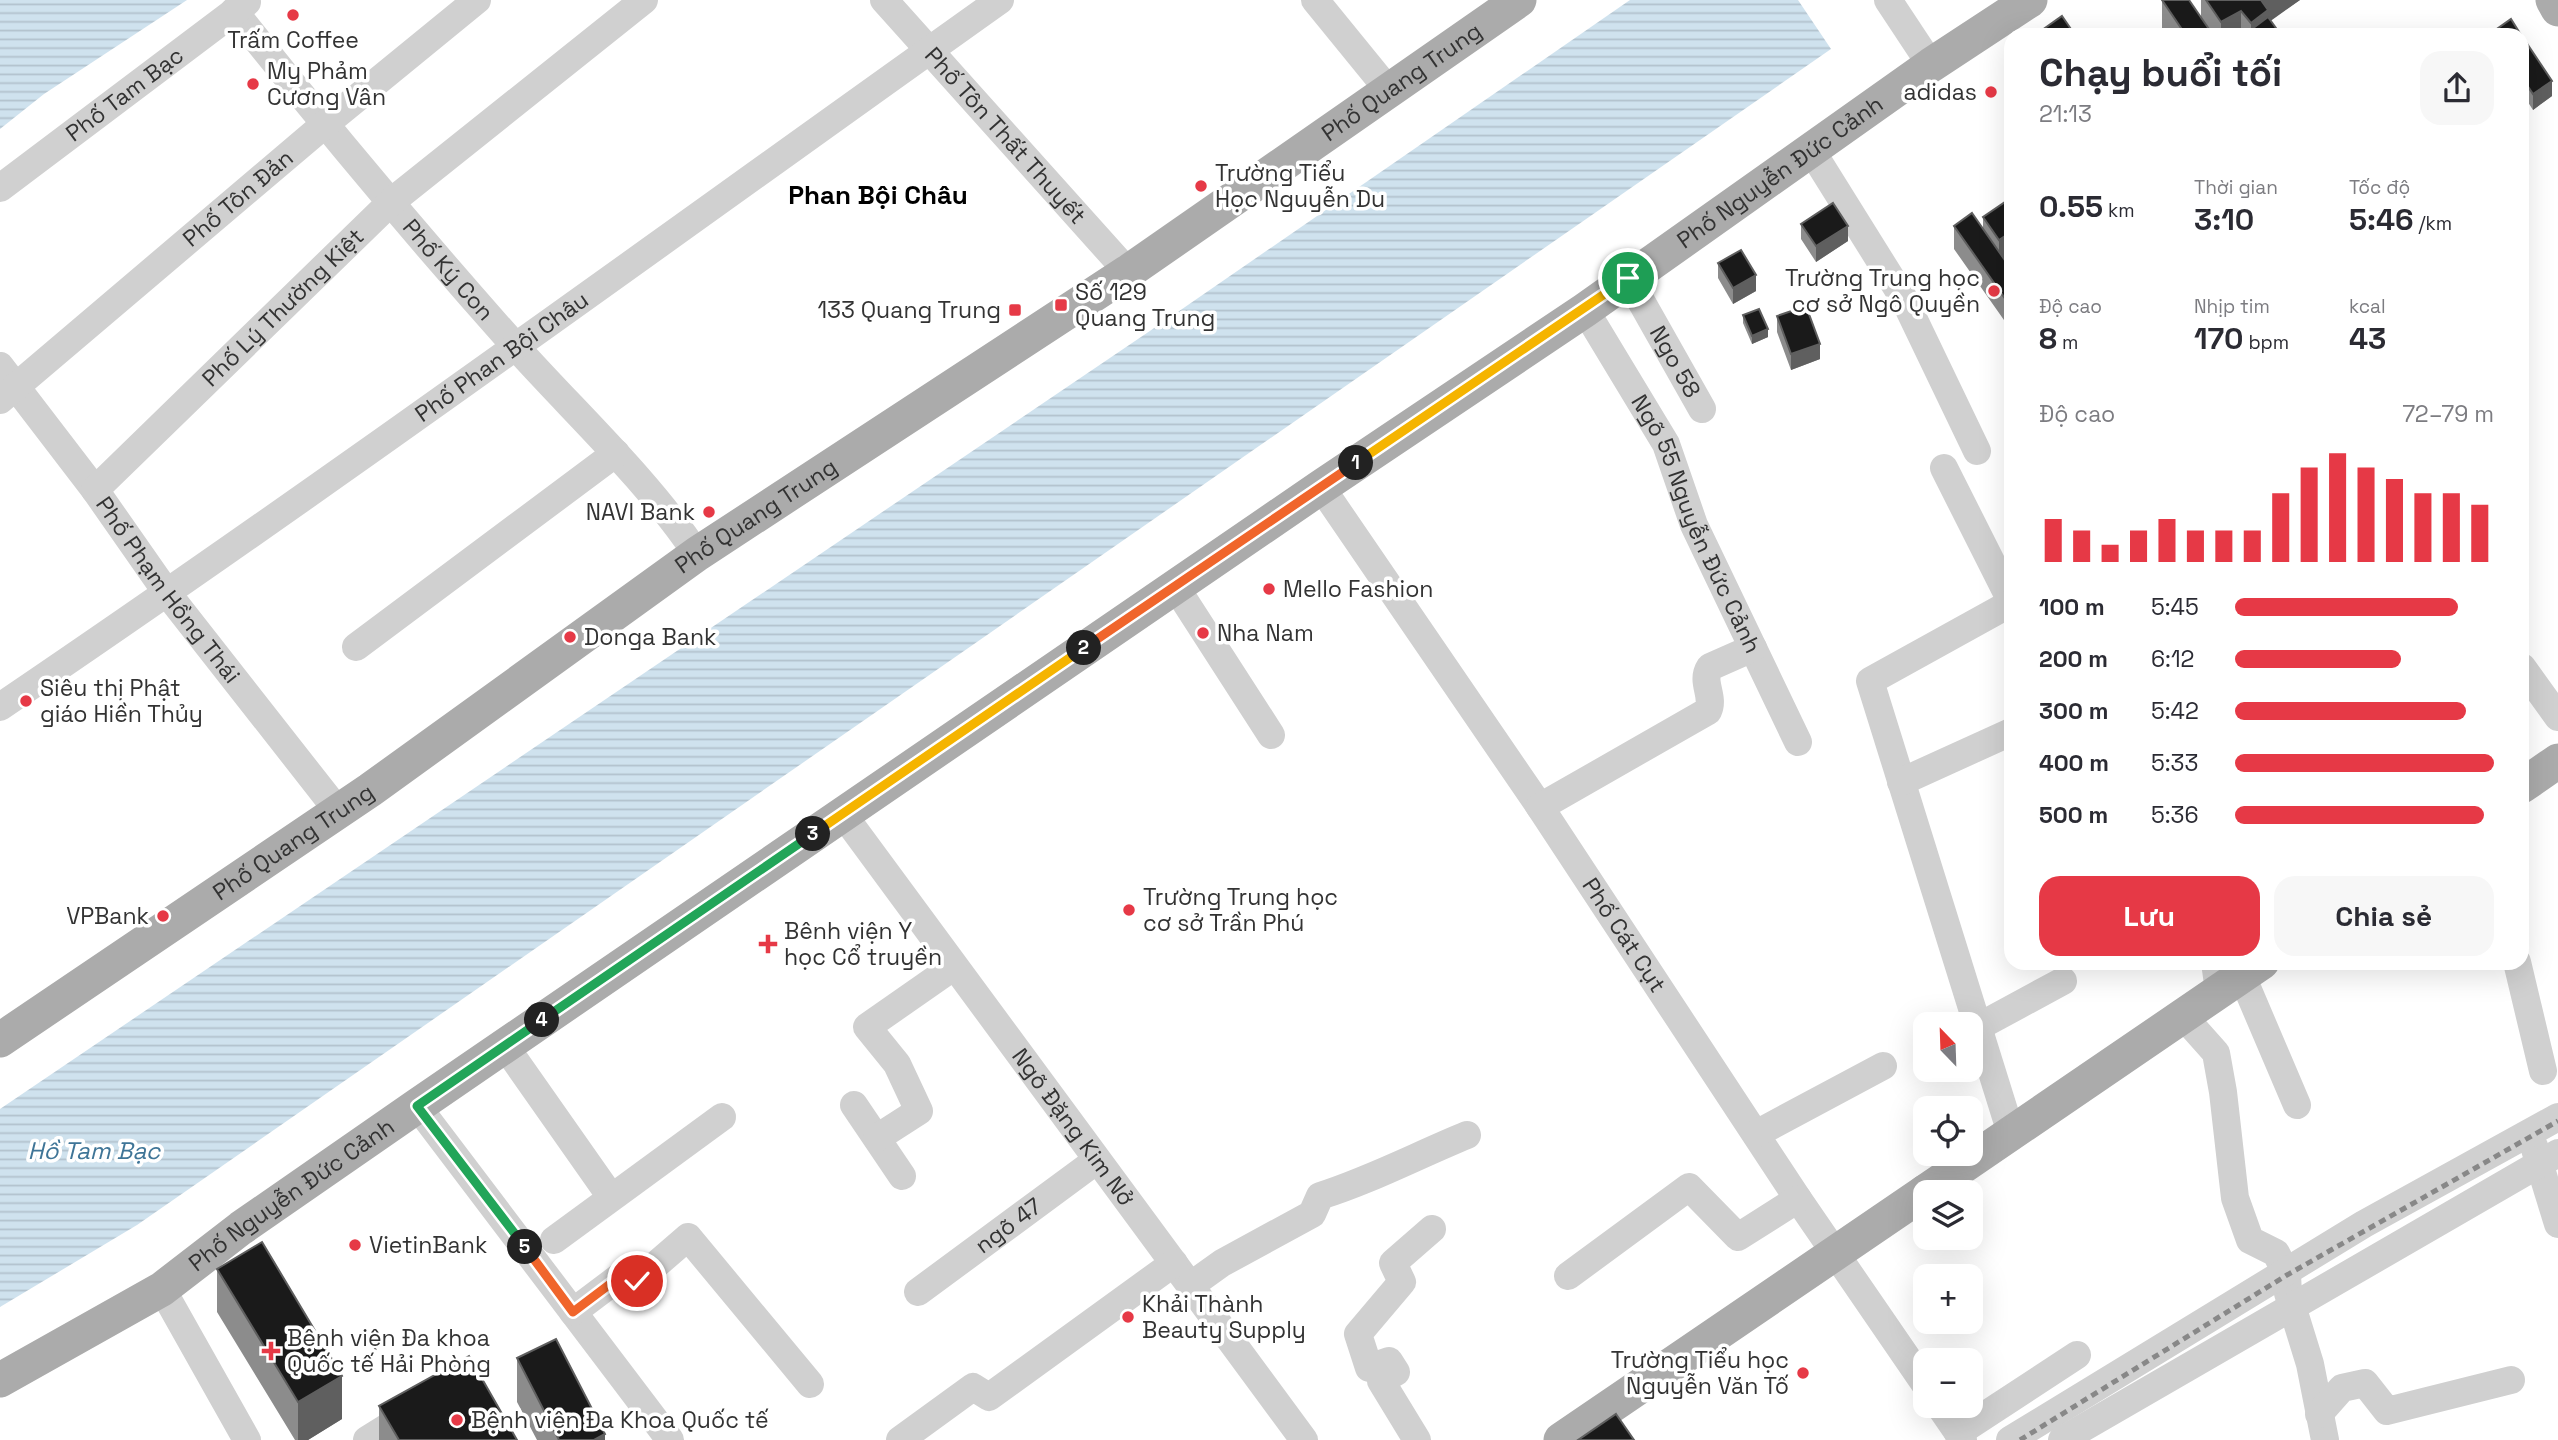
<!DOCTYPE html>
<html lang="vi">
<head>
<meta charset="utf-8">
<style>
	:root { --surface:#fff; --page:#f7f7f7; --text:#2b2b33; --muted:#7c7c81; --accent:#e63946 }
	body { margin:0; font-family:"Space Grotesk",sans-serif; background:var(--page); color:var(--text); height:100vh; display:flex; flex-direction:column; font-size:26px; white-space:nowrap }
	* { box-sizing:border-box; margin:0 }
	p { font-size:23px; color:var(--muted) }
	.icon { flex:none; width:38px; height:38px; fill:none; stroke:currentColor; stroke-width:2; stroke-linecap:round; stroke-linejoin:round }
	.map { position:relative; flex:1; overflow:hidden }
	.sheet { position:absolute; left:2004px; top:28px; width:525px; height:942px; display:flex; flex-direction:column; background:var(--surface); border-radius:21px; box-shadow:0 7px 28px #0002 }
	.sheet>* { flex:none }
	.needle { width:46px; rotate:337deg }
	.tools { position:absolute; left:1913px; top:1012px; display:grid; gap:14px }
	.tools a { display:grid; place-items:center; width:70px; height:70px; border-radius:14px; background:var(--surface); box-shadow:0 7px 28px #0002; font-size:35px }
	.pin { position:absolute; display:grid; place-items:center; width:60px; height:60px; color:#fff; margin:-30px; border:4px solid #fff; border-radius:50%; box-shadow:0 2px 7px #0007 }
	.km { position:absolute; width:35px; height:35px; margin:-18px; border-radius:50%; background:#222; color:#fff; font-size:19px; line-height:35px; text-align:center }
	.round { display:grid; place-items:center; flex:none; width:74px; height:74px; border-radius:21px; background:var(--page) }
	.headline { display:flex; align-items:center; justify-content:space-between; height:119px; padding:0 35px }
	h1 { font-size:38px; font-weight:600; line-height:52px }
	.metrics { display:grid; grid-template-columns:repeat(3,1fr); gap:10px; height:119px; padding:7px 35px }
	.metrics div { display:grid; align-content:center }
	.metrics b { font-size:30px; font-weight:600 }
	.metrics small { font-size:19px; font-weight:400 }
	.metrics p { font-size:19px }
	.chart { height:196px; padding:14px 35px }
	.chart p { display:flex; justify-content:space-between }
	.chart svg { width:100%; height:126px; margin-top:7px; stroke:var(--accent); stroke-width:6 }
	.primary-button { display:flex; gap:14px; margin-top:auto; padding:14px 35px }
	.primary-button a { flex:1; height:80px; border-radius:21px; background:var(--accent); color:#fff; font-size:28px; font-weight:600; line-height:80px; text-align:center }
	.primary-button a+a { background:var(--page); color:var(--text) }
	ul { padding:0 35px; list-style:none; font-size:23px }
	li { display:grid; grid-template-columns:112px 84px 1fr; align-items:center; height:52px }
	li i { height:18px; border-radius:9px; background:var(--accent) }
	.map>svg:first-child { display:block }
	.water { fill:url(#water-rules) }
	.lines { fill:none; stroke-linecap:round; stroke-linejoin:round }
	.minor { stroke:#d0d0d0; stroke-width:28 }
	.major { stroke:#ababab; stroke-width:35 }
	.rail { stroke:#888; stroke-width:5; stroke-dasharray:7 5; stroke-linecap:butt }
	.wall { fill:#8c8c8c }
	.shaded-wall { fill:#5f5f5f }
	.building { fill:#1a1a1a; stroke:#5f5f5f; stroke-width:2 }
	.split-1-casing { stroke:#fff; stroke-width:14 }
	.split-2-casing { stroke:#fff; stroke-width:14 }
	.split-3-casing { stroke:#fff; stroke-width:14 }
	.split-4-casing { stroke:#fff; stroke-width:14 }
	.split-5-casing { stroke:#fff; stroke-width:14 }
	.split-6-casing { stroke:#fff; stroke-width:14 }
	.split-1 { stroke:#f5b400; stroke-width:9 }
	.split-2 { stroke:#f0652b; stroke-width:9 }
	.split-3 { stroke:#f5b400; stroke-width:9 }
	.split-4 { stroke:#22a559; stroke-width:9 }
	.split-5 { stroke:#22a559; stroke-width:9 }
	.split-6 { stroke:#f0652b; stroke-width:9 }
	.poi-dot { fill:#e63946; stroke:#fff; stroke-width:2.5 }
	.labels { text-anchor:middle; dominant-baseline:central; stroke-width:7; stroke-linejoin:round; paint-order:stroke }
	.poi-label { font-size:23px; fill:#333; stroke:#fff; text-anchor:start }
	.street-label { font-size:23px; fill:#333; stroke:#fff }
	.water-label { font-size:24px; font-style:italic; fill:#3f7597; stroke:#fff }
	.quarter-label { font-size:26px; font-weight:bold; fill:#000; stroke:#fff }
</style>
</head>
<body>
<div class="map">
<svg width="2558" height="1440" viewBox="0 0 2558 1440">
	<defs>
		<pattern id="water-rules" width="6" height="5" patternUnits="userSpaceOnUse" patternTransform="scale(1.75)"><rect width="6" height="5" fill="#cfe2ee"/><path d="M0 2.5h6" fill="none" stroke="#b2c2cd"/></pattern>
	</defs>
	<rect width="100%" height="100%" fill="#fff"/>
	<!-- water -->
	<path class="water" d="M 0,0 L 187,0 L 44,94 L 0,129 Z
		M 1630,0 L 1798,0 L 1831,49 L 137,1225 L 0,1307 L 0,1109 L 1172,316 Z"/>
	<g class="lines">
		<!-- minor -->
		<g class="minor">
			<path id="s1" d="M 884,0 L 1128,272"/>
			<path d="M 1315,0 L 1390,92"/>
			<path d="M 1888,0 L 1931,65"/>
			<path id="s2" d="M 234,11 C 325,126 419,238 516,347 C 577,415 646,478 697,554"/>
			<path d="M 1811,150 L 1904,299 L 1977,451"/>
			<path id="s3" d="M 0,188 L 247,2"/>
			<path id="s4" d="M 1628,278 L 1702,409"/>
			<path id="s5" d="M 1585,310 L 1666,444 L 1694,525 L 1798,742"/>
			<path id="s6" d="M 0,366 L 95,490 L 167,593 L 338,811"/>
			<path id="s7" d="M 0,400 L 324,125 L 477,0"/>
			<path d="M 1944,468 L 2011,601"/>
			<path id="s8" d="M 1321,487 L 1540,807 L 1798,1199 L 1925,1384"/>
			<path id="s9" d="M 95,490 L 391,202 L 644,0"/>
			<path d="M 1175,586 L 1271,735"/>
			<path d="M 2011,603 L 1870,681 L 2011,1133"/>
			<path d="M 356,647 L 616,453"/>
			<path d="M 2522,667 L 2558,717"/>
			<path id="s10" d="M 0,707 C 338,478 667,237 1000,0"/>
			<path d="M 1901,782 L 2011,732"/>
			<path d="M 1540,807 L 1708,711 C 1715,696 1700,682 1710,667 L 1753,648"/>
			<path id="s11" d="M 842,813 L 1304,1440"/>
			<path d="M 2215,962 L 2219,991"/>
			<path d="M 2517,962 L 2543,1071"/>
			<path d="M 2242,976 L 2297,1105"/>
			<path d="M 2183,1016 L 2216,1053 L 2223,1092 L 2235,1198 L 2250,1240 L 2276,1253 L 2287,1275 L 2288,1293 L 2310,1364 L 2325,1440"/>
			<path d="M 1978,1027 L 2063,981"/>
			<path d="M 505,1046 L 611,1197"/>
			<path d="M 854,1105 L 902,1176"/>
			<path d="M 417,1106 L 670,1440"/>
			<path d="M 1756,1134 L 1883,1066"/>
			<path d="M 877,1138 L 919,1111 L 897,1064 L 867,1027 L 953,967"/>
			<path d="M 2534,1146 L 2558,1224"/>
			<path d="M 554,1240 L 722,1117"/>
			<path d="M 1568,1276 L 1689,1187 L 1738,1237 L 1798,1199"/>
			<path d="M 1190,1286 L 1222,1263 L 1312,1214 L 1320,1196 C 1371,1180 1418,1155 1467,1135"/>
			<path d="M 162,1289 L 247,1440"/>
			<path id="s12" d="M 918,1292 L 1097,1160"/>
			<path d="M 573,1312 L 630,1269 L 637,1281 L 688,1237 L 810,1384"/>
			<path d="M 1939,1405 L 1963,1440"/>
			<path d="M 2319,1414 L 2342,1388 L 2365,1383 L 2387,1411 L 2511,1380"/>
			<path d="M 1958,1433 L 2077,1355"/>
			<path d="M 367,1440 L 412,1412"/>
			<path d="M 900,1440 L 973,1387 L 989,1397 L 1174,1263"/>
			<path d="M 1417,1440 L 1381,1381 L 1396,1372 L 1389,1361 L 1369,1368 L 1358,1334 L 1402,1282 L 1393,1263 L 1432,1229"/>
			<path d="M 2010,1440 L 2364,1224 L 2558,1117"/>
			<path d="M 2062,1440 L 2558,1153"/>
		</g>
		<!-- major -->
		<g class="major">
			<path d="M 2553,0 L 2558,9"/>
			<path d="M 2522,786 L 2558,761"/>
			<path id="s13" d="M 0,1040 L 370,790 L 697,554 L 1128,272 L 1519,0"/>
			<path d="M 1925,1192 L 2262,962"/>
			<path id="s14" d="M 0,1380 L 162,1289 L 241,1228 L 417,1106 L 1321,487 L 1585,310 L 1931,65 L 2030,0"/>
			<path d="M 1561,1440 L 1925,1192"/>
		</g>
		<!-- rail -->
		<path class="rail" d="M 2020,1440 L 2287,1275 L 2558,1121"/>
	</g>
	<!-- wall -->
	<path class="wall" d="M 2162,0 L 2201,17 L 2201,0 L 2300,0 L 2270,20 L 2281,35 L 2165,35 L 2162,30 Z
		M 2522,36 L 2552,96 L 2533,110 L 2524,96 L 2522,98 Z
		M 1983,217 L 2011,255 L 2004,260 L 2011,269 L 2011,330 L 1954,249 L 1954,226 L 1983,229 Z
		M 1801,224 L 1848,241 L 1816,262 L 1801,239 Z
		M 1718,263 L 1756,291 L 1733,304 L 1718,278 Z
		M 1743,315 L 1768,337 L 1752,344 L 1743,323 Z
		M 1777,316 L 1820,359 L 1791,370 L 1777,332 Z
		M 217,1269 L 342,1419 L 308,1440 L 295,1440 L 217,1312 Z
		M 517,1358 L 605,1440 L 537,1440 L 517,1402 Z
		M 379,1406 L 517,1440 L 379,1440 Z"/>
	<!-- shaded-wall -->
	<path class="shaded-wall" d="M 2260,0 L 2300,0 L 2251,35 L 2251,23 Z
		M 2241,11 L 2241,35 L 2221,35 L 2221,22 Z
		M 2525,65 L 2525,96 L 2522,98 L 2522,68 Z
		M 2552,81 L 2552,96 L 2533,110 L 2533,94 Z
		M 1848,226 L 1848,241 L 1816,262 L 1816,246 Z
		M 2011,232 L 2011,255 L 1999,263 L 1999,240 Z
		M 1756,275 L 1756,291 L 1733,304 L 1733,288 Z
		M 1768,329 L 1768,337 L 1752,344 L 1752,336 Z
		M 1820,344 L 1820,359 L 1791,370 L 1791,354 Z
		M 342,1376 L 342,1419 L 308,1440 L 298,1440 L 298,1402 Z
		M 605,1434 L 605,1440 L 594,1440 Z"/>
	<!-- building -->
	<path class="building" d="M 2162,0 L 2189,0 L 2213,35 L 2170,35 L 2181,28 Z
		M 2206,0 L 2261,0 L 2268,10 L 2251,23 L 2241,11 L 2221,22 Z
		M 2062,16 L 2075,35 L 2035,35 Z
		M 2268,17 L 2281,35 L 2244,35 Z
		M 2511,19 L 2521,35 L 2492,35 L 2491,33 Z
		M 2522,36 L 2552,81 L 2533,94 L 2525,82 L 2525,65 L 2522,61 Z
		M 2011,198 L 2011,232 L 1999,240 L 1983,217 Z
		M 1833,203 L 1848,226 L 1816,246 L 1801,224 Z
		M 1972,213 L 2011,269 L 2011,307 L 1954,226 Z
		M 1741,250 L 1756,275 L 1733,288 L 1718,263 Z
		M 1806,306 L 1820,344 L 1791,354 L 1777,316 Z
		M 1759,309 L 1768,329 L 1752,336 L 1743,315 Z
		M 262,1242 L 342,1376 L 298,1402 L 217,1269 Z
		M 556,1339 L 605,1434 L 594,1440 L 559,1440 L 517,1358 Z
		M 469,1356 L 517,1440 L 399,1440 L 379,1406 Z
		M 1616,1414 L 1634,1440 L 1578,1440 Z"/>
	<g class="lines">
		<defs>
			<path id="split-1" d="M 1356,463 L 1628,278"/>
			<path id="split-2" d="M 1084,648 L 1356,463"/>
			<path id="split-3" d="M 813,834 L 1084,648"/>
			<path id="split-4" d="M 542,1020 L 813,834"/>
			<path id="split-5" d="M 525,1247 L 417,1106 L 542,1020"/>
			<path id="split-6" d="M 525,1247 L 573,1312 L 630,1269 L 637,1281"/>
		</defs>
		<!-- split-1 casing -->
		<use href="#split-1" class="split-1-casing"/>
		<!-- split-2 casing -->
		<use href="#split-2" class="split-2-casing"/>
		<!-- split-3 casing -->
		<use href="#split-3" class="split-3-casing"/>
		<!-- split-4 casing -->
		<use href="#split-4" class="split-4-casing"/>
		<!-- split-5 casing -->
		<use href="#split-5" class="split-5-casing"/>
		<!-- split-6 casing -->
		<use href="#split-6" class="split-6-casing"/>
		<!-- split-1 -->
		<use href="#split-1" class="split-1"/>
		<!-- split-2 -->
		<use href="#split-2" class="split-2"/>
		<!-- split-3 -->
		<use href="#split-3" class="split-3"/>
		<!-- split-4 -->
		<use href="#split-4" class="split-4"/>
		<!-- split-5 -->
		<use href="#split-5" class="split-5"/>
		<!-- split-6 -->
		<use href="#split-6" class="split-6"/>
	</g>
	<!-- markers -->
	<g class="poi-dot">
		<circle cx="293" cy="15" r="7"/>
		<circle cx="253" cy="84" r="7"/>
		<circle cx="1991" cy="92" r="7"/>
		<circle cx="1201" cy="186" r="7"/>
		<circle cx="1994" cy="291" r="7"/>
		<rect x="1054" y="298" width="14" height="14" rx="3.5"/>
		<rect x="1008" y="303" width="14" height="14" rx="3.5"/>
		<circle cx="709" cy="512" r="7"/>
		<circle cx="1269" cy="589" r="7"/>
		<circle cx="1203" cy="633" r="7"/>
		<circle cx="570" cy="637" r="7"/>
		<circle cx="26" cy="701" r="7"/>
		<circle cx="1129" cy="910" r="7"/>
		<circle cx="163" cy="916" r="7"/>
		<path d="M764.5 933.5h7v7h7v7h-7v7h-7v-7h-7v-7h7z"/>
		<circle cx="355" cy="1245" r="7"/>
		<circle cx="1128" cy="1317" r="7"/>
		<path d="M267.5 1340.5h7v7h7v7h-7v7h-7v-7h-7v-7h7z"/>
		<circle cx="1803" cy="1373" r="7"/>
		<circle cx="457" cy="1420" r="7"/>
	</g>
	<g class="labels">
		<!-- poi labels -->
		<g class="poi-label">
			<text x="293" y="40" text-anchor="middle">Trấm Coffee</text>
			<text x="267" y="71">My Phảm<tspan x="267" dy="26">Cương Vân</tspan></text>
			<text x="1977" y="92" text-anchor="end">adidas</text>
			<text x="1215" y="173">Trường Tiểu<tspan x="1215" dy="26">Học Nguyễn Du</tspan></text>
			<text x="1980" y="278" text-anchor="end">Trường Trung học<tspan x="1980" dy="26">cơ sở Ngô Quyền</tspan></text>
			<text x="1075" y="292">Số 129<tspan x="1075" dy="26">Quang Trung</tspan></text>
			<text x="1001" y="310" text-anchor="end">133 Quang Trung</text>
			<text x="695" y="512" text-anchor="end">NAVI Bank</text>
			<text x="1283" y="589">Mello Fashion</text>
			<text x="1217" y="633">Nha Nam</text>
			<text x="584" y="637">Donga Bank</text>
			<text x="40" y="688">Siêu thị Phật<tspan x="40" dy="26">giáo Hiền Thủy</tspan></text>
			<text x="1143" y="897">Trường Trung học<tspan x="1143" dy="26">cơ sở Trần Phú</tspan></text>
			<text x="149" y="916" text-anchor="end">VPBank</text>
			<text x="784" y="931">Bênh viện Y<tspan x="784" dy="26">học Cổ truyền</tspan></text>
			<text x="369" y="1245">VietinBank</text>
			<text x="1142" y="1304">Khải Thành<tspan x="1142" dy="26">Beauty Supply</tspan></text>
			<text x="287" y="1338">Bệnh viện Đa khoa<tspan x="287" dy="26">Quốc tế Hải Phòng</tspan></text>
			<text x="1789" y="1360" text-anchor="end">Trường Tiểu học<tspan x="1789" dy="26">Nguyễn Văn Tố</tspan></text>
			<text x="471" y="1420">Bệnh viện Đa Khoa Quốc tế</text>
		</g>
		<!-- street labels -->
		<g class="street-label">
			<text stroke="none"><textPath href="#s13" startOffset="1698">Phố Quang Trung</textPath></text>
			<text stroke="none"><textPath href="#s3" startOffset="156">Phố Tam Bạc</textPath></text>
			<text stroke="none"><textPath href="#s1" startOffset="182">Phố Tôn Thất Thuyết</textPath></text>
			<text stroke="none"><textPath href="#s14" startOffset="2152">Phố Nguyễn Đức Cảnh</textPath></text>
			<text stroke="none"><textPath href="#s7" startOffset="312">Phố Tôn Đản</textPath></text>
			<text stroke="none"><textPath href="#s2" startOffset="336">Phố Ký Con</textPath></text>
			<text stroke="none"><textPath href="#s9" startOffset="262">Phố Lý Thường Kiệt</textPath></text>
			<text stroke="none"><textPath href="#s10" startOffset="612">Phố Phan Bội Châu</textPath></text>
			<text stroke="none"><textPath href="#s4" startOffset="96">Ngo 58</textPath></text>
			<text stroke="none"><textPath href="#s13" startOffset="920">Phố Quang Trung</textPath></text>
			<text stroke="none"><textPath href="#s5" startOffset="242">Ngõ 55 Nguyễn Đức Cảnh</textPath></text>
			<text stroke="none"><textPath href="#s6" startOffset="280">Phố Phạm Hồng Thái</textPath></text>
			<text stroke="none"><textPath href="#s13" startOffset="354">Phố Quang Trung</textPath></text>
			<text stroke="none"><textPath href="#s8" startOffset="541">Phố Cát Cụt</textPath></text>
			<text stroke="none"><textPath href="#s11" startOffset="390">Ngõ Đặng Kim Nở</textPath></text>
			<text stroke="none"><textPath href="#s14" startOffset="346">Phố Nguyễn Đức Cảnh</textPath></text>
			<text stroke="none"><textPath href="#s12" startOffset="112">ngõ 47</textPath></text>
		</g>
		<!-- water labels -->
		<g class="water-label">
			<text x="94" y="1150">Hồ Tam Bạc</text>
		</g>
		<!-- quarter labels -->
		<g class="quarter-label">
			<text x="878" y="195">Phan Bội Châu</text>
		</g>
	</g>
</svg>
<div class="tools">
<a><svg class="needle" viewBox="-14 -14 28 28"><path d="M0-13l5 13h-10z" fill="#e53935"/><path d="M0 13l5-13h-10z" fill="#7c7c81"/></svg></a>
<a><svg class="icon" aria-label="locate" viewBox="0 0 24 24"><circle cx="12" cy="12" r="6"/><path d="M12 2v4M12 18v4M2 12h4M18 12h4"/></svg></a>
<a><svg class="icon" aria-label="layers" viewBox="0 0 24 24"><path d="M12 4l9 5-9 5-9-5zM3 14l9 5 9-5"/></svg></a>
<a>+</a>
<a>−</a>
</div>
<div class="pin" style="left:1628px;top:278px;background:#1e9e55"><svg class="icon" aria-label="arrive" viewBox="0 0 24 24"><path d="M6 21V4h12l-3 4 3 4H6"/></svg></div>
<div class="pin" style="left:637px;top:1281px;background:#d93025"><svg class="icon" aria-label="check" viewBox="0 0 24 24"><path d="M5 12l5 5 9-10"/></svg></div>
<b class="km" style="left:1356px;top:463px">1</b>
<b class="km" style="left:1084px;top:648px">2</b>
<b class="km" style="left:813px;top:834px">3</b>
<b class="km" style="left:542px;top:1020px">4</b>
<b class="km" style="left:525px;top:1247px">5</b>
<section class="sheet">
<div class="headline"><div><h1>Chạy buổi tối</h1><p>21:13</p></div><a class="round"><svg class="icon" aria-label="share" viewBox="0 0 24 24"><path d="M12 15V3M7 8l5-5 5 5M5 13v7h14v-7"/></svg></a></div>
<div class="metrics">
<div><b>0.55<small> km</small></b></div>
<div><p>Thời gian</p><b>3:10</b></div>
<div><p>Tốc độ</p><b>5:46<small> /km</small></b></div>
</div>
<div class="metrics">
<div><p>Độ cao</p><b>8<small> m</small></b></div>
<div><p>Nhịp tim</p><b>170<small> bpm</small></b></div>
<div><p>kcal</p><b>43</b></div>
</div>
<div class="chart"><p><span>Độ cao</span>72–79 m</p>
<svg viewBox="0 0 160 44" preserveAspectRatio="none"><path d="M5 44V29M15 44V33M25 44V38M35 44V33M45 44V29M55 44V33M65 44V33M75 44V33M85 44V20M95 44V11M105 44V6M115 44V11M125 44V15M135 44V20M145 44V20M155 44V24"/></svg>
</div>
<ul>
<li><b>100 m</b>5:45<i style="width:86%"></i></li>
<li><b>200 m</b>6:12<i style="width:64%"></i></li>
<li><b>300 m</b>5:42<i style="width:89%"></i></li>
<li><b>400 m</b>5:33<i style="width:100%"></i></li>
<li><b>500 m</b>5:36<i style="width:96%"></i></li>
</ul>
<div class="primary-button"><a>Lưu</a><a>Chia sẻ</a></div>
</section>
</div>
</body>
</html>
